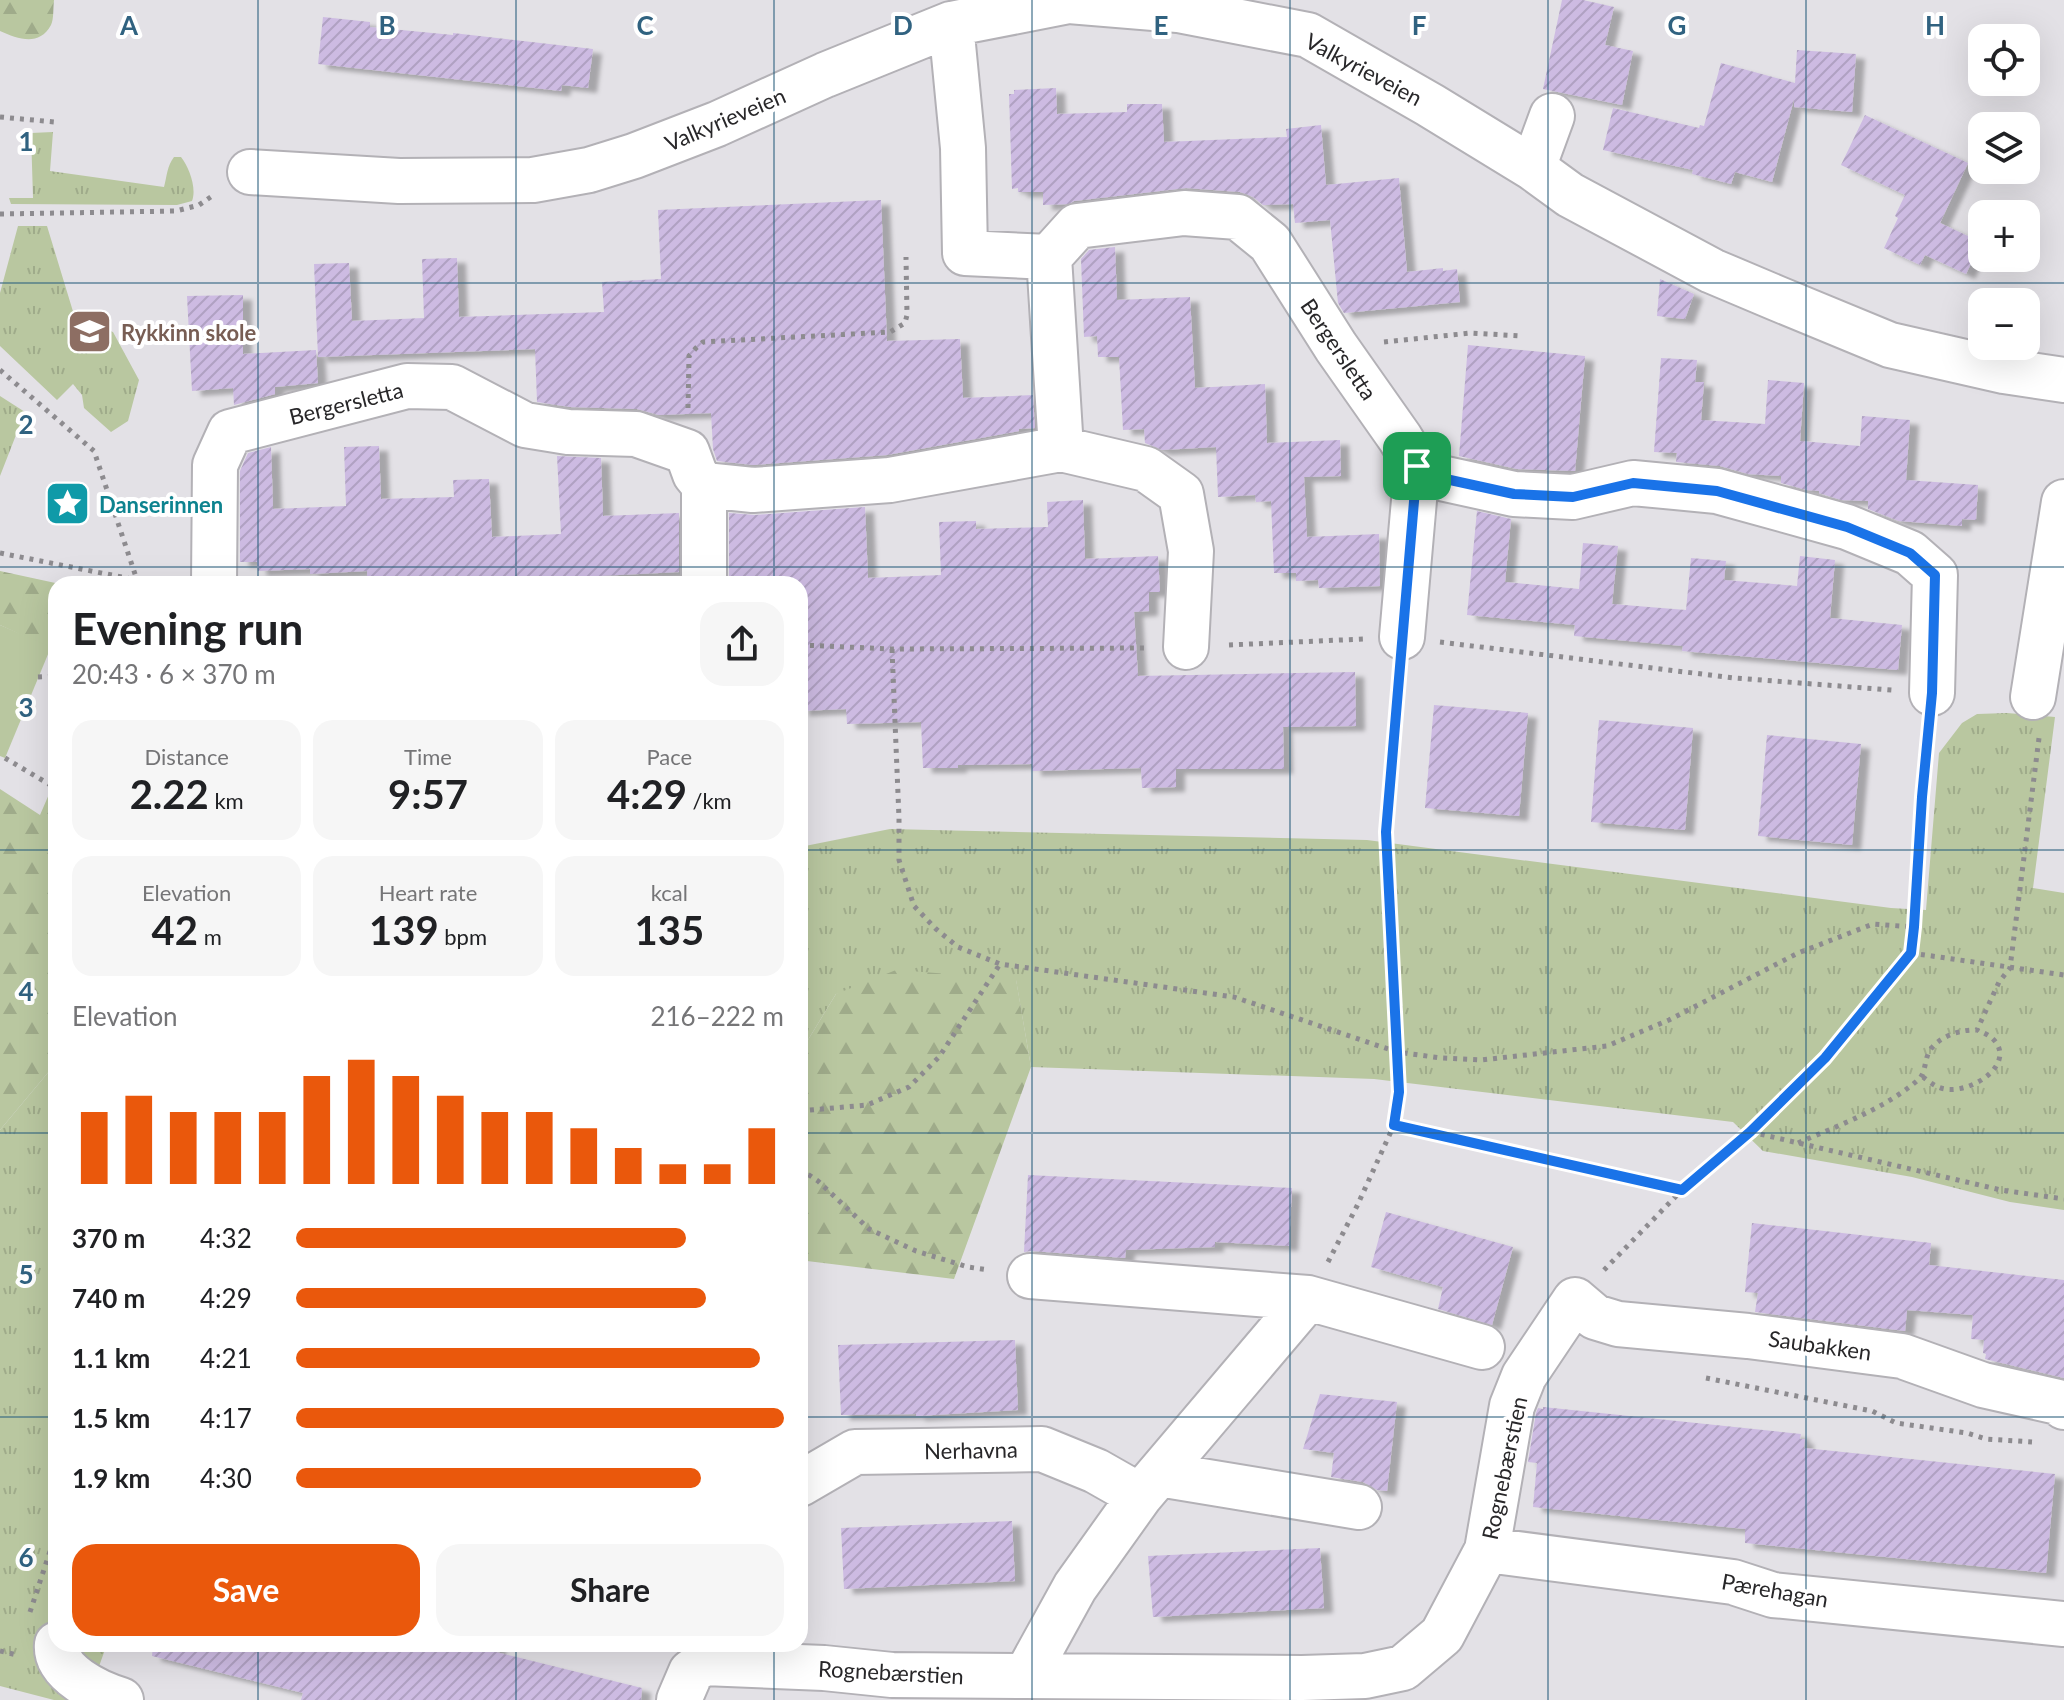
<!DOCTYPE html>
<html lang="en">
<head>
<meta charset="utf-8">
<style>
	:root { --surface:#fff; --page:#f6f6f6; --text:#202124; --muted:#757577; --accent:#ea580c }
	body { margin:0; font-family:Lato,sans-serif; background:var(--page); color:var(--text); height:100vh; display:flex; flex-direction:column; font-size:30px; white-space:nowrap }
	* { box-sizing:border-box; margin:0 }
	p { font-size:26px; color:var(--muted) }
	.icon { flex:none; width:44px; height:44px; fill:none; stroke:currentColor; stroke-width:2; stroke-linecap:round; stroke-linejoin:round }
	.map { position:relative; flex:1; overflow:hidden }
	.details { position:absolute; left:48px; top:576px; width:760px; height:1076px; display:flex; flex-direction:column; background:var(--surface); border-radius:24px; box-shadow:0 8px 32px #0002 }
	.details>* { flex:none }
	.tools { position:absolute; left:1968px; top:24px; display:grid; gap:16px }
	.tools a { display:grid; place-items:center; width:72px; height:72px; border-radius:16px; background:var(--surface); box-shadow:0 8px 32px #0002; font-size:40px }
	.pin { position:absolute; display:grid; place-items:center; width:68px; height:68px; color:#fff; margin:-34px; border-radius:16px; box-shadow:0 4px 12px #0006 }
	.round { display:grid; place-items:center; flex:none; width:84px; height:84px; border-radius:24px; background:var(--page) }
	.head { display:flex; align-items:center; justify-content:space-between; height:136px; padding:0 24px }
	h1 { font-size:44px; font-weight:700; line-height:60px }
	.metrics { display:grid; grid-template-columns:repeat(3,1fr); gap:12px; height:136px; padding:8px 24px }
	.metrics div { display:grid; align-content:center; border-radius:20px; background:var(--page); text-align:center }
	.metrics b { font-size:40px; font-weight:700 }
	.metrics small { font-size:22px; font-weight:400 }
	.metrics p { font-size:22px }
	.chart { height:224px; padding:16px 24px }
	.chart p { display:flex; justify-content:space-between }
	.chart svg { width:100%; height:144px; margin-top:8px; stroke:var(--accent); stroke-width:6 }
	.action { display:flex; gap:16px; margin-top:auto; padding:16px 24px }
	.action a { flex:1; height:92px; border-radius:24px; background:var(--accent); color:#fff; font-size:32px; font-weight:700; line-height:92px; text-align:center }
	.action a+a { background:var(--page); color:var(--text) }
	ul { padding:0 24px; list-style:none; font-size:26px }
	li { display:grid; grid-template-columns:128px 96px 1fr; align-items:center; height:60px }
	li i { height:20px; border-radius:10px; background:var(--accent) }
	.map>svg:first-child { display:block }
	.grass { fill:url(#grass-tufts) }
	.forest { fill:url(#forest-firs) }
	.pitch { fill:#b9c7a0 }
	.building { fill:url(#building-hatch); filter:url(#shadow) }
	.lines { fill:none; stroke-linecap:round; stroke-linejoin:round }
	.minor-casing { stroke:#b3b1b6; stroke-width:48 }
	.path { stroke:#8d8b8f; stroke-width:5; stroke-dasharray:4 6; stroke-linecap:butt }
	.minor { stroke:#fff; stroke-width:44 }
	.route-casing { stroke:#fff; stroke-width:16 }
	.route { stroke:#1a73e8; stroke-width:10 }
	.grid { fill:none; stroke:#306280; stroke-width:2; stroke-opacity:0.55 }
	.labels { text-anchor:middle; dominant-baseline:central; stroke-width:8; stroke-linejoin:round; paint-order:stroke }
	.street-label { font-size:22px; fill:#282729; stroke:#fff }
	.education-label { font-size:22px; font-weight:bold; fill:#785e54; stroke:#fff; text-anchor:start }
	.culture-label { font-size:22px; font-weight:bold; fill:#0d838f; stroke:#fff; text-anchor:start }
	.grid-label { font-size:26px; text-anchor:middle; font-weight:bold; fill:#306280; stroke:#fff; stroke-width:8; stroke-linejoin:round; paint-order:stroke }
</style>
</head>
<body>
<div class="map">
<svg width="2064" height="1700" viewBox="0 0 2064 1700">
	<defs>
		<pattern id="grass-tufts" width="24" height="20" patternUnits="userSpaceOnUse" patternTransform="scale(2)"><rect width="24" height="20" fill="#b9c7a0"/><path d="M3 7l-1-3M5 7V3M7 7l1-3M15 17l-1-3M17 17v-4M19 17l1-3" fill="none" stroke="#9fab8a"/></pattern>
		<pattern id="forest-firs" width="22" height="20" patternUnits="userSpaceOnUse" patternTransform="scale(2)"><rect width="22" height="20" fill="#b9c7a0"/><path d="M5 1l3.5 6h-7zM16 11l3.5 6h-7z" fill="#9fab8a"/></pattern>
		<pattern id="building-hatch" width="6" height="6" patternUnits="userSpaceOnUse" patternTransform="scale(2)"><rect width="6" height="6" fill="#cdbbe2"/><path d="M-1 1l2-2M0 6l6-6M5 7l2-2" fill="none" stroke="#b0a1c2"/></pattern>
		<filter id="shadow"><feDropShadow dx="9" dy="5" stdDeviation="2" flood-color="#0004"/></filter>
	</defs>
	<rect width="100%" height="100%" fill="#e3e1e6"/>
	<!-- grass -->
	<path class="grass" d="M 53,132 L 50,171 L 164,187 C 167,176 167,166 174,157 L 181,157 C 189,167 197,188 192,201 L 177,205 L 11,204 L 9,198 L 33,198 L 31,133 Z
		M 18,226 L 47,226 L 75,318 L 113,332 L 139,380 L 128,421 L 111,432 L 84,408 L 82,395 L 73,384 L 57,400 L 0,346 L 0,293 Z
		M 0,396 L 25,412 L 0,476 Z
		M 2007,713 L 2055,717 L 2033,888 L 2064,893 L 2064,1210 L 2010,1202 L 1912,1177 L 1763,1151 L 1733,1122 L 1374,1079 L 1031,1067 L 1016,980 L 836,994 L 800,1053 L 800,847 L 890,829 L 1367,840 L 1891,908 L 1926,910 L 1939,753 L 1962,723 L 1977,714 Z
		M 56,1063 L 56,1644 L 107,1644 L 87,1700 L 54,1700 L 0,1686 L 0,1130 Z"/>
	<!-- forest -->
	<path class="forest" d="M 0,0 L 54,0 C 53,8 54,19 51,25 C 39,47 18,39 0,31 Z
		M 0,571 L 60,584 L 56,584 L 56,651 L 0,625 Z
		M 56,778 L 56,1063 L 0,1130 L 0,789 L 40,815 Z
		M 896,970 L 1016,979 L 1031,1067 L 954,1279 L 807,1261 L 802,1344 L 800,1344 L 800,1053 L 836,994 Z"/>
	<!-- pitch -->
	<path class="pitch" d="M 0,625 L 51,647 L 5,758 L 0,756 Z"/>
	<!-- building -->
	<path class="building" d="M 1562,0 L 1583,0 L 1614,7 L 1605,45 L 1633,51 L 1622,105 L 1543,89 Z
		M 323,17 L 370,22 L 370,27 L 453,35 L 453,33 L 593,49 L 588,88 L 562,85 L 561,91 L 318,64 Z
		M 1797,50 L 1856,54 L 1852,112 L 1794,107 L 1794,99 L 1772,182 L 1735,172 L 1731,184 L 1692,174 L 1693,170 L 1603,150 L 1613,108 L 1699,128 L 1700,125 L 1704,126 L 1721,63 L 1795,83 Z
		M 1056,88 L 1057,114 L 1127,112 L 1127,104 L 1162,104 L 1164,142 L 1287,137 L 1286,129 L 1321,125 L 1326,185 L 1399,178 L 1407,272 L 1443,268 L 1443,271 L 1457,269 L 1460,302 L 1344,313 L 1338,303 L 1330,220 L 1295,223 L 1293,204 L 1263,205 L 1253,197 L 1240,192 L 1186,188 L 1074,201 L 1069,204 L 1043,205 L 1043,192 L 1018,192 L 1018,188 L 1012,189 L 1009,94 L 1014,94 L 1014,90 Z
		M 1865,115 L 1968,163 L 1940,223 L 1981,242 L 1966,274 L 1925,255 L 1920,265 L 1884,248 L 1898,218 L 1895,216 L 1905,195 L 1841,165 Z
		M 881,200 L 887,341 L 960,339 L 963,398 L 1033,395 L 1035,428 L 1019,429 L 1019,431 L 887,455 L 753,465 L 717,461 L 713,449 L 711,413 L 659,415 L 637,409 L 570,407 L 537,402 L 535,349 L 318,357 L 314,264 L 349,263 L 352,321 L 424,318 L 422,259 L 457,258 L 459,317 L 604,312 L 602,282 L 661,279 L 658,210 Z
		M 1115,247 L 1117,300 L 1190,297 L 1195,388 L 1265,384 L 1267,443 L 1340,440 L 1341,476 L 1304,477 L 1307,537 L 1379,534 L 1380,586 L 1319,588 L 1318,580 L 1296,581 L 1296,573 L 1274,573 L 1271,501 L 1256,502 L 1255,495 L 1218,497 L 1216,447 L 1162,450 L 1145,443 L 1144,429 L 1123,430 L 1119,357 L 1098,357 L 1097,336 L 1084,337 L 1081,259 L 1089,250 Z
		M 1660,279 L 1694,294 L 1685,319 L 1657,316 Z
		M 243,295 L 243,354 L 316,350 L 318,383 L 275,387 L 275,394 L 234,405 L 233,388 L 192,391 L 187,296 Z
		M 1468,345 L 1585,356 L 1575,471 L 1517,469 L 1459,456 Z
		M 1661,358 L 1697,360 L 1695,382 L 1704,382 L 1701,420 L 1765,424 L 1768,380 L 1804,383 L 1800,441 L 1860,446 L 1862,416 L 1910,420 L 1906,480 L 1978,485 L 1976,520 L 1962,519 L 1962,526 L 1899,521 L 1868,509 L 1868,501 L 1841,500 L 1819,493 L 1819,491 L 1807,490 L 1781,483 L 1781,476 L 1748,474 L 1720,466 L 1676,462 L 1677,453 L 1654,452 Z
		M 379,446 L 381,499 L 454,497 L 453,480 L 489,479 L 492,537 L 561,534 L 557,456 L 601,458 L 603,516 L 679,513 L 679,572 L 558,578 L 559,584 L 403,584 L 403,580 L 367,582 L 367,571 L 310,574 L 310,569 L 258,571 L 257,562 L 240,562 L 240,471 L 248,453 L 271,447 L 273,509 L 346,506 L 344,447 Z
		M 1083,500 L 1085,559 L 1158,556 L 1160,592 L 1149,592 L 1149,611 L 1134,612 L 1138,676 L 1355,672 L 1356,726 L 1283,727 L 1284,769 L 1176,769 L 1176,787 L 1142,788 L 1141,768 L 1032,771 L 1032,764 L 958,765 L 958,768 L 923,768 L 921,722 L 847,724 L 846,709 L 800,711 L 800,584 L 729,584 L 729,513 L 755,515 L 865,507 L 868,578 L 941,575 L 939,522 L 976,521 L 976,529 L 1048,527 L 1047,502 Z
		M 1477,511 L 1511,519 L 1505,582 L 1579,589 L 1583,543 L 1618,546 L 1612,604 L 1686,610 L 1691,558 L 1726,561 L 1724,580 L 1797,586 L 1800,556 L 1835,560 L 1830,618 L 1902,625 L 1898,670 L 1682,651 L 1683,646 L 1574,636 L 1575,625 L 1467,615 Z
		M 1434,705 L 1528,713 L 1519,816 L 1425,808 Z
		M 1599,720 L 1693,728 L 1685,830 L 1591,822 Z
		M 1767,735 L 1861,744 L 1852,845 L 1758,836 Z
		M 1028,1175 L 1292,1188 L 1289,1246 L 1215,1242 L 1215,1247 L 1126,1250 L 1125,1258 L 1032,1251 L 1024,1252 Z
		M 1386,1212 L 1513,1247 L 1492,1325 L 1438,1309 L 1443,1287 L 1371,1267 Z
		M 1752,1223 L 1931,1243 L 1929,1265 L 2064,1280 L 2064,1378 L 1985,1359 L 1986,1354 L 1983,1353 L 1984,1340 L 1971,1339 L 1973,1315 L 1907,1310 L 1905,1331 L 1755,1312 L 1758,1293 L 1745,1292 Z
		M 1015,1340 L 1018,1410 L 916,1416 L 916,1414 L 841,1415 L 838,1345 Z
		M 1320,1394 L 1397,1402 L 1387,1491 L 1377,1490 L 1363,1482 L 1331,1477 L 1334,1453 L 1303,1449 Z
		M 1543,1407 L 1801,1434 L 1800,1439 L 1805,1439 L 1804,1448 L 2055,1474 L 2046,1573 L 1745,1543 L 1745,1529 L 1533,1507 L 1537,1463 L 1528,1462 L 1536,1413 L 1538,1408 L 1543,1409 Z
		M 1012,1521 L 1015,1581 L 844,1589 L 841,1528 Z
		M 1320,1548 L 1324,1608 L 1153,1617 L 1148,1556 Z
		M 153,1644 L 498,1644 L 496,1652 L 642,1688 L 641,1700 L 301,1700 L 303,1693 L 152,1656 Z"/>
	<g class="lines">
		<defs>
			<path id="minor" d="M 951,24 L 963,148 L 965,253 L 1049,257
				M 1533,168 L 1552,116
				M 250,172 L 399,181 L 533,180 L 589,170 L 634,156 L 717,124 L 825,75 L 951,24 L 1069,1 L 1178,10 L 1308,35 L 1430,105 L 1533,168 L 1570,195 L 1712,271 L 1776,298 L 1890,345 L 2004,371 L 2064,380
				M 1061,449 L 1049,257 L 1077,226 L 1184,213 L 1238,217 L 1270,243 L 1336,347 L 1400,438 L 1417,466 L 1432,476 L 1514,494 L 1573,497 L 1633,483 L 1717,491 L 1847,527 L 1910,553 L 1935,575 L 1932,693
				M 214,584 L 215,465 L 230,432 L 407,386 L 452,387 L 525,425 L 568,432 L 636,434 L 687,452 L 695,474 L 704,485 L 753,490 L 890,480 L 1061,449 L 1146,469 L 1181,494 L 1191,551 L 1186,647
				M 704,584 L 704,485
				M 1402,637 L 1417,466
				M 2033,697 L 2064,502
				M 1030,1276 L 1308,1298 L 1482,1347
				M 1159,1474 L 1359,1507
				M 800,1484 L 855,1452 L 1042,1449 L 1096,1471 L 1140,1496
				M 1487,1550 L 1733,1582 L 1773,1595 L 2064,1624
				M 57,1644 C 54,1673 98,1693 121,1700
				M 1026,1676 L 1075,1587 L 1140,1496 L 1308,1298
				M 679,1700 L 691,1672 L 704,1663 L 824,1668 L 892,1675 L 1026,1676 L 1302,1678 L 1365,1676 L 1403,1668 L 1442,1635 L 1487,1550 L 1512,1406 L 1524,1376 L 1575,1300 L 1595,1317 L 1618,1324 L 1748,1336 L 1902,1356 L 1983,1385 L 2058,1402 L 2064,1407"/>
		</defs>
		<!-- minor casing -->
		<use href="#minor" class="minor-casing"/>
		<!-- path -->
		<path class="path" d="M 0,117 L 55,122
			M 0,214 L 176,211 L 199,205 L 215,194
			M 1384,342 L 1471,333 L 1522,336
			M 0,370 L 94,451 L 137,580 L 140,584
			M 688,408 L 689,356 L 696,348 L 703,342 L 890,332 L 905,323 L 907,315 L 906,257
			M 0,553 L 137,580 L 171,583
			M 1440,642 L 1734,678 L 1892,690
			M 800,645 L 892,649 L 1147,648
			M 1229,645 L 1363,639
			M 892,649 L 899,818 L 899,860 L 914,906 L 936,929 L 958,947 L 1000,964 L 1234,997 L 1397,1052 L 1441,1058 L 1481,1060 L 1607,1046 L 1669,1020 L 1798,953 L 1873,924 L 1914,927
			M 38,677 L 56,676
			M 5,758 L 52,786 L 56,792
			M 1911,953 L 2064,975
			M 1923,1077 C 1927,1080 1933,1085 1938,1087 C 1965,1099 2019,1065 1993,1039 C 1989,1035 1982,1032 1977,1030
			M 800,1111 L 867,1105 L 909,1087 L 939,1057 L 1000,964
			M 1394,1125 L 1681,1190
			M 1751,1132 L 2001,1190 L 2064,1199
			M 1798,1143 C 1839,1125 1883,1110 1918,1080 C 1926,1073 1924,1062 1929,1052 C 1937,1037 1961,1029 1977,1030 L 1999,982 L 2010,968 L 2039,738
			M 800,1169 L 818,1181 L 869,1229 L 916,1251 L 968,1267 L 989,1270
			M 1328,1262 L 1357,1206 L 1394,1125 L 1399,1092 L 1386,832 L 1399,676
			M 1604,1270 L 1682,1190 L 1750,1132 L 1825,1058 L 1911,953 L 1928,734
			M 1706,1378 L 1872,1411 L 1896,1423 L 1967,1433 L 1986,1439 L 2032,1442
			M 30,1612 L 56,1533
			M 0,1651 L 17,1655"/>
		<!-- minor -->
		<use href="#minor" class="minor"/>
	</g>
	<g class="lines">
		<defs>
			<path id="route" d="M 1417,466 L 1432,476 L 1514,494 L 1573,497 L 1633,483 L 1717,491 L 1847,527 L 1910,553 L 1935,575 L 1932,693 L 1922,797 L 1914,927 L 1911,953 L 1825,1058 L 1750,1132 L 1682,1190 L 1394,1125 L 1399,1092 L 1386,832 Z"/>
		</defs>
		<!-- route casing -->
		<use href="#route" class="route-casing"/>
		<!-- route -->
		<use href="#route" class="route"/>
	</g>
	<!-- grid -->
	<path class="grid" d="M 258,0 L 258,584M 516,0 L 516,584M 774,0 L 774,584M 1032,0 L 1032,1700M 1290,0 L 1290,1700M 1548,0 L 1548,1700M 1806,0 L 1806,1700M 0,283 L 2064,283M 0,567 L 2064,567M 0,850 L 56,850M 800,850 L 2064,850M 0,1133 L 56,1133M 800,1133 L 2064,1133M 0,1417 L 56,1417M 800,1417 L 2064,1417M 258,1644 L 258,1700M 516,1644 L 516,1700M 774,1644 L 774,1700"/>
	<!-- icons -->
	<defs>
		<symbol id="school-square" viewBox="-11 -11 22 22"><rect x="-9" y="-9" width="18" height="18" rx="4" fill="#8d6e63" stroke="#fff"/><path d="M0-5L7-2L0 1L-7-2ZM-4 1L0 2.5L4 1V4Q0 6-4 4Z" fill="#fff"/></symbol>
		<symbol id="sight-square" viewBox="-11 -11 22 22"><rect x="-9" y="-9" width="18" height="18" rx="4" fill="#0f9aa8" stroke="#fff"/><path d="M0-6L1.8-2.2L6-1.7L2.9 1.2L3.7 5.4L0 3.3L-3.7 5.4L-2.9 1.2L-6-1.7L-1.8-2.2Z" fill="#fff"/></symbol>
	</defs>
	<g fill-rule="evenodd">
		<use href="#school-square" x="64" y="306" width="51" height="51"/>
		<use href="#sight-square" x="42" y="478" width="51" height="51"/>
	</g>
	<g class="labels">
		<!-- street labels -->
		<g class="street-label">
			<text transform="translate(1364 69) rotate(28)">Valkyrieveien</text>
			<text transform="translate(725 119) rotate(-23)">Valkyrieveien</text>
			<text transform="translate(1339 349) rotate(56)">Bergersletta</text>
			<text transform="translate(346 403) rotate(-14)">Bergersletta</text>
			<text transform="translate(1820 1345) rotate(8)">Saubakken</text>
			<text transform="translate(971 1450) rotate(-1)">Nerhavna</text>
			<text transform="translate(1504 1468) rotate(-78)">Rognebærstien</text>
			<text transform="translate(1775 1590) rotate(10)">Pærehagan</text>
			<text transform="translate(891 1672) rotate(3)">Rognebærstien</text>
		</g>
		<!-- education labels -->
		<g class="education-label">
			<text x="121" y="332">Rykkinn skole</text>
		</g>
		<!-- culture labels -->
		<g class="culture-label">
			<text x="99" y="504">Danserinnen</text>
		</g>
	</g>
	<g class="grid-label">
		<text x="129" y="35">A</text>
		<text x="387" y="35">B</text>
		<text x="645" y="35">C</text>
		<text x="903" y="35">D</text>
		<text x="1161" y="35">E</text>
		<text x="1419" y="35">F</text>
		<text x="1677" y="35">G</text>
		<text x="1935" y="35">H</text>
		<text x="26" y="151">1</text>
		<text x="26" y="434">2</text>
		<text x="26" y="717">3</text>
		<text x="26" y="1001">4</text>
		<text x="26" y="1284">5</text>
		<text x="26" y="1567">6</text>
	</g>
</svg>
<div class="tools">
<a><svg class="icon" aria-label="locate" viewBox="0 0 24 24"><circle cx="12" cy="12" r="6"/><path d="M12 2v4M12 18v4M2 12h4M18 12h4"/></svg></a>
<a><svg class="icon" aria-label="layers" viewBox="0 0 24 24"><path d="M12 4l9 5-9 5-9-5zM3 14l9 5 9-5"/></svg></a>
<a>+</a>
<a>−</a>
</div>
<div class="pin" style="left:1417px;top:466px;background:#1e9e55"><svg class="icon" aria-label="arrive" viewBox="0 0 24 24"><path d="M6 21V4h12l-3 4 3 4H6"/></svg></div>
<section class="details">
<div class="head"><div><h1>Evening run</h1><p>20:43 · 6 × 370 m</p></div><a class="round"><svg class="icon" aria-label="share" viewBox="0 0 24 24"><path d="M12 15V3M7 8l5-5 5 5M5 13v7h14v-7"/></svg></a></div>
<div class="metrics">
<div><p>Distance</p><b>2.22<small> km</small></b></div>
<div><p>Time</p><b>9:57</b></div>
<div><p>Pace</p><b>4:29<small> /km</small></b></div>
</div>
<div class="metrics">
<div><p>Elevation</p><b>42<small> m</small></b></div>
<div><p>Heart rate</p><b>139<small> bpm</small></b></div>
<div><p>kcal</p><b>135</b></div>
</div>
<div class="chart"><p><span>Elevation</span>216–222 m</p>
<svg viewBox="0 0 160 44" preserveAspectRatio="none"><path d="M5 44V22M15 44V17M25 44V22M35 44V22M45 44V22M55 44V11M65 44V6M75 44V11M85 44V17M95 44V22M105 44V22M115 44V27M125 44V33M135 44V38M145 44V38M155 44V27"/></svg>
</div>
<ul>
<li><b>370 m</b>4:32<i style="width:80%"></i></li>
<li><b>740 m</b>4:29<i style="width:84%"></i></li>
<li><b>1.1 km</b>4:21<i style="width:95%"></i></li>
<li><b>1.5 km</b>4:17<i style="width:100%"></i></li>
<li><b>1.9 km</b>4:30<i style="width:83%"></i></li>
</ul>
<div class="action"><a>Save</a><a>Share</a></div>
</section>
</div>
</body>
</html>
